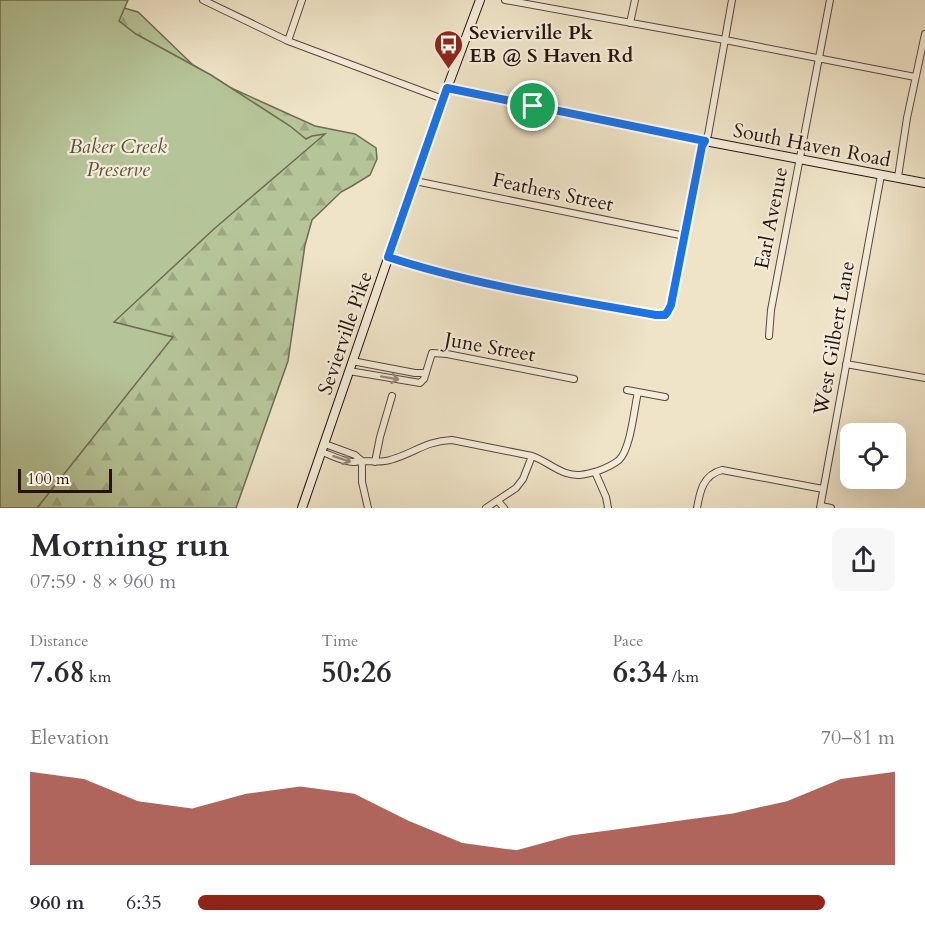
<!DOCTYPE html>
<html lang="en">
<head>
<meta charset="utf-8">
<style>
	:root { --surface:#fff; --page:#f7f7f7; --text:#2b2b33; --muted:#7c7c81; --accent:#8f2418 }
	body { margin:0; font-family:Cardo,serif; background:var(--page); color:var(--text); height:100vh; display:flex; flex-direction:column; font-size:22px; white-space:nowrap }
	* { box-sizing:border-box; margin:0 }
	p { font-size:20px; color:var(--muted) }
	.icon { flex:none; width:33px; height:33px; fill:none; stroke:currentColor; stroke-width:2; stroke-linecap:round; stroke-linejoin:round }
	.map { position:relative; height:508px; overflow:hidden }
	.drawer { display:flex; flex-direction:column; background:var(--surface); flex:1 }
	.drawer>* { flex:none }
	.buttons { position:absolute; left:840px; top:423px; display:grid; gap:12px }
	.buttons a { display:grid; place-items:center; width:66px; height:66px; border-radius:12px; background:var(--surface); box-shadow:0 6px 24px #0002; font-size:30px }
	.scale { position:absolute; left:18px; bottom:15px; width:94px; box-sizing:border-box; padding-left:6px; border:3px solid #25120a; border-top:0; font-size:16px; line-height:21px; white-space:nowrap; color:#25120a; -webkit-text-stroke:4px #f5eddb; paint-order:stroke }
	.pin { position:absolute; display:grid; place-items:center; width:51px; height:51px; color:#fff; margin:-26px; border:3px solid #fff; border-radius:50%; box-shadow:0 2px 6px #0007 }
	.round { display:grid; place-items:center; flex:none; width:63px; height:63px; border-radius:12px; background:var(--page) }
	.headline { display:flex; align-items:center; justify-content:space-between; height:102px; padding:0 30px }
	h1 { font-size:33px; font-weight:700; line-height:45px }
	.figures { display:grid; grid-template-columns:repeat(3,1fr); gap:9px; height:102px; padding:6px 30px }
	.figures div { display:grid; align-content:center }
	.figures b { font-size:30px; font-weight:700 }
	.figures small { font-size:16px; font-weight:400 }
	.figures p { font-size:16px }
	.chart { height:168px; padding:12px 30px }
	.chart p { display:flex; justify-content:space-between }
	.chart svg { width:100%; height:108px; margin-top:6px; fill:var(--accent); opacity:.7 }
	ul { padding:0 30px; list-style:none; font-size:20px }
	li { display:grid; grid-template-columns:96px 72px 1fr; align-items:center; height:45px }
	li i { height:15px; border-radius:8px; background:var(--accent) }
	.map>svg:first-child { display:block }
	.forest { fill:url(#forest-firs); stroke:#6e6c52; stroke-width:1.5 }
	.park { fill:#b6c599; stroke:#6e6c52; stroke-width:1.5 }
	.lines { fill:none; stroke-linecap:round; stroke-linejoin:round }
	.street-casing { stroke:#58463a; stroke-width:8 }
	.secondary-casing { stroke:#25120a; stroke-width:10 }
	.street { stroke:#f5eddb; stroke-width:6 }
	.secondary { stroke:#f5eddb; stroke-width:8 }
	.oneway { stroke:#978a7d }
	.route-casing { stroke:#fff; stroke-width:12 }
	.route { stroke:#1a73e8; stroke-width:8 }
	.labels { text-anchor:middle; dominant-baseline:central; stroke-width:4.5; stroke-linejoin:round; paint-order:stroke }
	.poi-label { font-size:20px; font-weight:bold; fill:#25120a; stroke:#f5eddb; text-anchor:start }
	.street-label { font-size:20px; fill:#25120a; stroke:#f5eddb }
	.park-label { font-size:20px; font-style:italic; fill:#58513c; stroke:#f5eddb }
</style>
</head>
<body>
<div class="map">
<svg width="925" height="508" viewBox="0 0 925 508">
	<defs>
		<pattern id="forest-firs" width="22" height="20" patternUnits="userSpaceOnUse" patternTransform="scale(1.5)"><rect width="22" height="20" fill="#b6c599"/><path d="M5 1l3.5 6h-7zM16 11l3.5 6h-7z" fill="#9ca882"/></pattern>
	</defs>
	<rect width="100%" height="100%" fill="#efe4c8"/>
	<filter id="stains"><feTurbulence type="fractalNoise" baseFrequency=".00333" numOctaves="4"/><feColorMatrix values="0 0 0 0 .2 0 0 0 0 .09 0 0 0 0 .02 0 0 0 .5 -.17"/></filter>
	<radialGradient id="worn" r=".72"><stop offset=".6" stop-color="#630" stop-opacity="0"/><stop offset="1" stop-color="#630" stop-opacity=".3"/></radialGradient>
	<!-- forest -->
	<path class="forest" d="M 0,0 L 115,11 L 124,8 L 138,12 L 193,65 L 229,87 L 315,126 L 355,134 L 376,148 L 377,159 L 370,175 L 352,186 L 341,192 L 312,220 L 305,245 L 288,361 L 236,508 L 0,508 Z"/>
	<!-- park -->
	<path class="park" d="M 0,0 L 128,0 L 119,21 L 136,34 L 211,75 L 290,126 L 306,139 L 312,136 L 325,134 L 215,228 L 114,322 L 173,337 L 37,508 L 0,508 Z"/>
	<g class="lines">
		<defs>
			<path id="street" d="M 203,0 L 288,41 L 443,99
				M 505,0 L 725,40 L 915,77
				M 630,23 L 635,0
				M 288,41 L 302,0
				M 898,177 L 907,118 L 925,34
				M 415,181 L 685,236
				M 388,257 C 474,286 566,298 656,315 L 665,314 L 668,311 L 671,305 L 702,146 L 708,135 L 732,0
				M 769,336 L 771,310 L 778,273 L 830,0
				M 352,361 L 415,373 L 426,373
				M 846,364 L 925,378
				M 349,371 L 420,383 L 424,379 L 432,353 L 447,354 L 574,379
				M 627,390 L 665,397
				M 325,444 L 355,455 L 362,461
				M 322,452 C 331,455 343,462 353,462 C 356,462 359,461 362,461 C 372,461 381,463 390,460 C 415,453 425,441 452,440 L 532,456 C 544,460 554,469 566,473 C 577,477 587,474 598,471 C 606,468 613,465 619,460 C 631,448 634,409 638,392
				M 362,461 L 362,482 L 368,508
				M 375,462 L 380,437 L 392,396
				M 595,472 L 606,497 L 608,508
				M 498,501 L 504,508
				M 821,506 L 831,508
				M 486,508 L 516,488 L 523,479 L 532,456
				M 697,508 C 700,491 703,475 722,470 L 823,489
				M 820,508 L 881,175"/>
			<path id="secondary" d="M 447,88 L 705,141 L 925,183
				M 302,508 L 443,99 L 480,0"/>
		</defs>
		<!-- street casing -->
		<use href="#street" class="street-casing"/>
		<!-- secondary casing -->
		<use href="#secondary" class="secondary-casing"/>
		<!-- street -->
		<use href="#street" class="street"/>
		<!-- secondary -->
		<use href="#secondary" class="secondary"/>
	</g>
	<!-- one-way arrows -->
	<defs><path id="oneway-shaft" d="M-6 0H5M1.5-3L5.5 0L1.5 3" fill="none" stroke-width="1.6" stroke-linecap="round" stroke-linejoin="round" transform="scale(1.5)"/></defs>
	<g class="oneway">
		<use href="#oneway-shaft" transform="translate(390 378) rotate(10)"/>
		<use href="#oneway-shaft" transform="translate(342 459) rotate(18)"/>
	</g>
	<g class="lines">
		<defs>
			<path id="route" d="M 447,88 L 705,141 L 702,146 L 671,305 L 668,311 L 665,315 L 656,315 C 567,299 473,285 388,257 Z"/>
		</defs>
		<!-- route casing -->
		<use href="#route" class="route-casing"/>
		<!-- route -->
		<use href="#route" class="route"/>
	</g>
	<!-- icons -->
	<defs>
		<symbol id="bus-pin" viewBox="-11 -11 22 30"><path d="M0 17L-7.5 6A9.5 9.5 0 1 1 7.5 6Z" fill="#8f2418" stroke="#f5eddb"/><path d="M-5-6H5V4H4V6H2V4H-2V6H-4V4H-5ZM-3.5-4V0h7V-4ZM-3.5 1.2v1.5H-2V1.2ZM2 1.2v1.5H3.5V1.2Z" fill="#fff"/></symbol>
	</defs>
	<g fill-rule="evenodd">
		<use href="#bus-pin" x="432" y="28" width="33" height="45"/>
	</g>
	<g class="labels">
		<!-- poi labels -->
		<g class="poi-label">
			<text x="469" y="32">Sevierville Pk<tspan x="469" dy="23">EB @ S Haven Rd</tspan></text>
		</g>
		<!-- street labels -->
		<g class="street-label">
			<text transform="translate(812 145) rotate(11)">South Haven Road</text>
			<text transform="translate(553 192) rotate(12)">Feathers Street</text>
			<text transform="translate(771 218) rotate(-79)">Earl Avenue</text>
			<text transform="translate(345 333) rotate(-71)">Sevierville Pike</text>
			<text transform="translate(834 338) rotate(-80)">West Gilbert Lane</text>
			<text transform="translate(490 347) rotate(10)">June Street</text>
		</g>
		<!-- park labels -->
		<g class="park-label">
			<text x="118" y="146">Baker Creek<tspan x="118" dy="23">Preserve</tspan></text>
		</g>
	</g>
	<rect width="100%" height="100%" filter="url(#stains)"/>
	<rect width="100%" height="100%" fill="url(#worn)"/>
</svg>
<div class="buttons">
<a><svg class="icon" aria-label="locate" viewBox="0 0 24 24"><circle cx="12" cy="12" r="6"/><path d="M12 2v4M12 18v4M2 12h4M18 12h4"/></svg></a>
</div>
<div class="scale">100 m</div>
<div class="pin" style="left:533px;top:106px;background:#1e9e55"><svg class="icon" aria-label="arrive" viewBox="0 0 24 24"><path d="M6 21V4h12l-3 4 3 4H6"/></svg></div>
</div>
<section class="drawer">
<div class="headline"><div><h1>Morning run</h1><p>07:59 · 8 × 960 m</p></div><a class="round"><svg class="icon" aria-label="share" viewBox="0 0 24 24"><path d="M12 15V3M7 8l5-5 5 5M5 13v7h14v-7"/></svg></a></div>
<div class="figures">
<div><p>Distance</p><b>7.68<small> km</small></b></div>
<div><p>Time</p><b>50:26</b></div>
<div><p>Pace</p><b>6:34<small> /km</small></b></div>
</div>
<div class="chart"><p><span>Elevation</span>70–81 m</p>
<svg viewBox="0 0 160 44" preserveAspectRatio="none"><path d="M0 44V6L10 9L20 18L30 21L40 15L50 12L60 15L70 26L80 35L90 38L100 32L110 29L120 26L130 23L140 18L150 9L160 6V44z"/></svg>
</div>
<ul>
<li><b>960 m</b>6:35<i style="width:90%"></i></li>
</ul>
</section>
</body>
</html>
